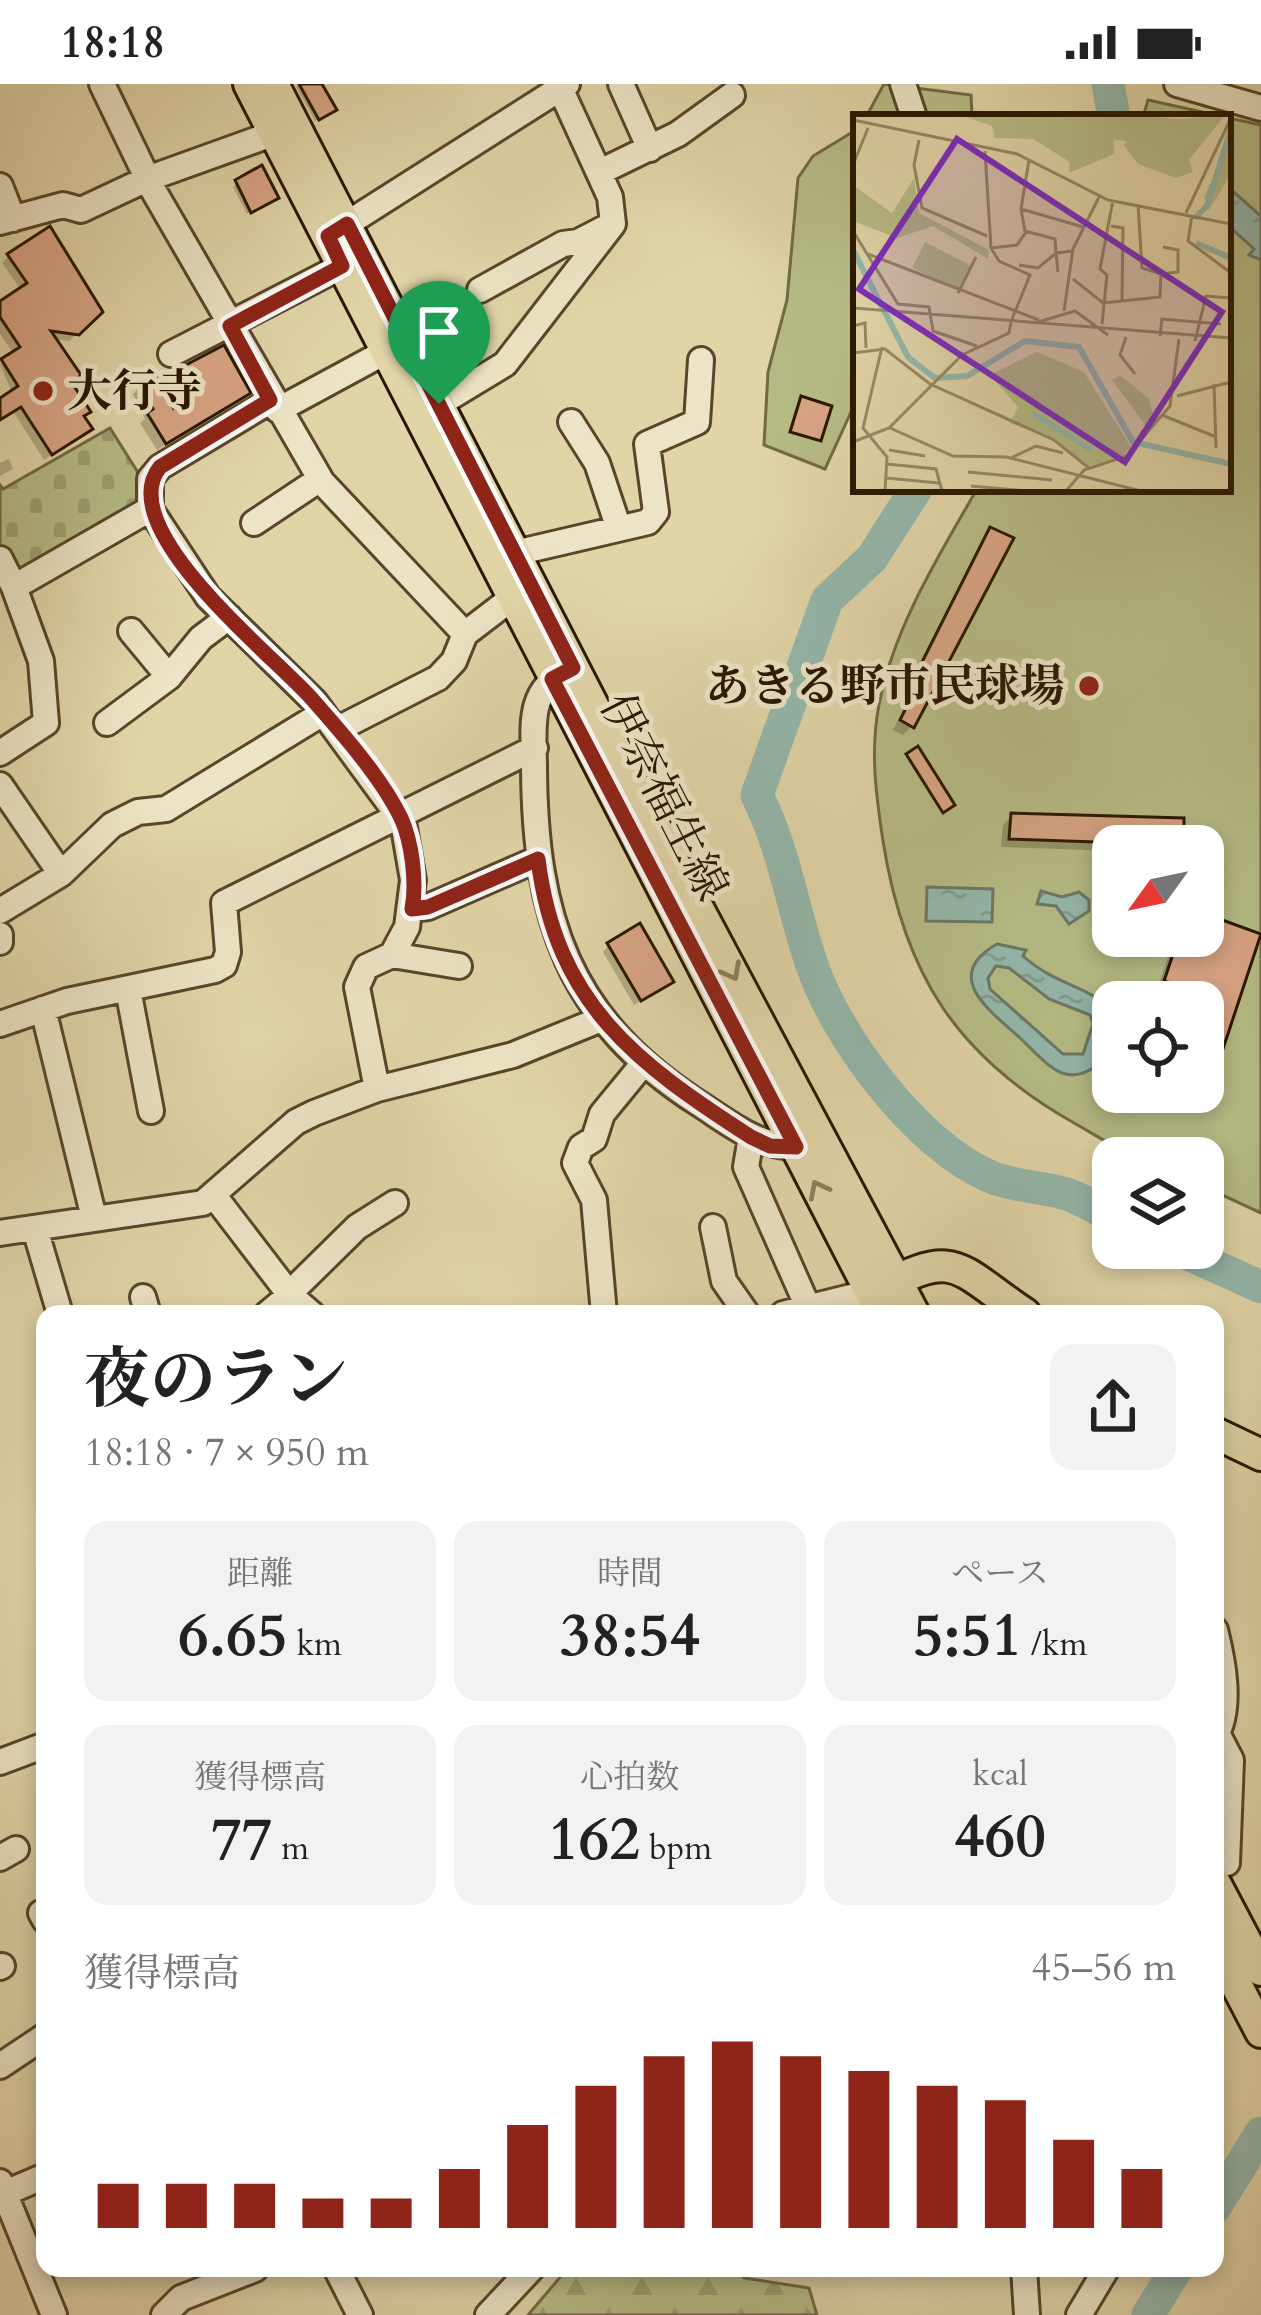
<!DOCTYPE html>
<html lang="ja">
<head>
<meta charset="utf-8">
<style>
	:root { --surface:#fff; --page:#f2f2f2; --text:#222; --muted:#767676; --accent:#8f2418 }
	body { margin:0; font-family:Cardo,"Noto Serif JP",serif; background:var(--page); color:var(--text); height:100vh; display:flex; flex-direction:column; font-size:45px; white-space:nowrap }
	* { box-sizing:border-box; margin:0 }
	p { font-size:39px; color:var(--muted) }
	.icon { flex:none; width:66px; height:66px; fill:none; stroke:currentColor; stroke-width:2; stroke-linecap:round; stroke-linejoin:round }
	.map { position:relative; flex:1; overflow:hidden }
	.panel { position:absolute; left:36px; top:1221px; width:1188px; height:972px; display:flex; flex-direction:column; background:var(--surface); border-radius:24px; box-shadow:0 6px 18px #0003 }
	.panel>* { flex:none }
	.needle { width:78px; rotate:237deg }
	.controls { position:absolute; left:1092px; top:741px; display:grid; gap:24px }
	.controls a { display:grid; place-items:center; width:132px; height:132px; border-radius:24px; background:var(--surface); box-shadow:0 6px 18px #0003; font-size:60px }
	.pin { position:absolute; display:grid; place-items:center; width:102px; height:102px; color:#fff; margin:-123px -51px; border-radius:50% 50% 50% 0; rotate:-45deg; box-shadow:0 0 12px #0007 }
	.pin .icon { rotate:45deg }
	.round { display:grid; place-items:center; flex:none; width:126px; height:126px; border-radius:24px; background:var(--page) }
	.headline { display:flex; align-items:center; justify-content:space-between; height:204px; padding:0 48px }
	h1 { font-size:66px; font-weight:700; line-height:90px }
	.metrics { display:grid; grid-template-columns:repeat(3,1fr); gap:18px; height:204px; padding:12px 48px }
	.metrics div { display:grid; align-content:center; border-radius:24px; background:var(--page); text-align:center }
	.metrics b { font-size:60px; font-weight:700 }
	.metrics small { font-size:33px; font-weight:400 }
	.metrics p { font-size:33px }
	.chart { height:336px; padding:24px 48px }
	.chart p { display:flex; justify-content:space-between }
	.chart svg { width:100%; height:216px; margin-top:12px; stroke:var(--accent); stroke-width:6 }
	.status { display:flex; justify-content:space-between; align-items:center; height:84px; padding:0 60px; background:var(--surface); direction:ltr }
	.status svg { height:33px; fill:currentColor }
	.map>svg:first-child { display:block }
	.forest { fill:url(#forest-firs); stroke:#706a43; stroke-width:3 }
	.cemetery { fill:url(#cemetery-stones); stroke:#706a43; stroke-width:3 }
	.green { fill:#b6bc85; stroke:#706a43; stroke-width:3; fill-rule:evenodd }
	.water { fill:url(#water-ripples); stroke:#697868; stroke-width:3; fill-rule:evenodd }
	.shadow { fill:#0003 }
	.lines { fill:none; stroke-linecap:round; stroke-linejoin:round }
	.river { stroke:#94b8ac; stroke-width:33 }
	.building { fill:#d9a585; stroke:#291701; stroke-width:3 }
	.minor-casing { stroke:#57462b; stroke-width:30 }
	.major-casing { stroke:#291701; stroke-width:36 }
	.minor { stroke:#ece4c6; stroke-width:24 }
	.major { stroke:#e1d5a8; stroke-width:30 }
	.oneway { stroke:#8e805d }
	.route-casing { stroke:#fff; stroke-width:24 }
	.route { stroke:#8f2418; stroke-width:15 }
	.poi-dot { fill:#8f2418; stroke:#ece4c6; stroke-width:4.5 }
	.labels { text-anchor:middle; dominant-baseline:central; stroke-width:10; stroke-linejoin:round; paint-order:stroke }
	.poi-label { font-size:45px; font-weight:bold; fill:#291701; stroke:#ece4c6; text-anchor:start }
	.street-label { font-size:45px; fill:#291701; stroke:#ece4c6 }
	.inset-river { fill:none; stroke:#94b8ac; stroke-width:6 }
	.inset-road { fill:none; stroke:#978965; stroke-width:3 }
	.view { fill:#7b2cbf; fill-opacity:0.15; stroke:#7b2cbf; stroke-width:6 }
	.inset-edge { fill:none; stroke:#291701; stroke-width:6 }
</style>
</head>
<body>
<div class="status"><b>18:18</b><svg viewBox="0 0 49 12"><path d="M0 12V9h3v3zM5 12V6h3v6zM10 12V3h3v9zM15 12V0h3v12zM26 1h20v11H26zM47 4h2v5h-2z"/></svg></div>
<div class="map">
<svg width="1261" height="2231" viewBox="0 0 1261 2231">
	<defs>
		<pattern id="forest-firs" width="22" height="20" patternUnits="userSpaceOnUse" patternTransform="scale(3)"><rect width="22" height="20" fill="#b6bc85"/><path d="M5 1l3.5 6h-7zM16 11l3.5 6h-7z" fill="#9ca171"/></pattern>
		<pattern id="cemetery-stones" width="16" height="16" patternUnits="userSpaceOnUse" patternTransform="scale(3)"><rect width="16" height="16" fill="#b6bc85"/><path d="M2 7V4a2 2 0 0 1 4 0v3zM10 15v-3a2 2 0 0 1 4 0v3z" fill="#9ca171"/></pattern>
		<pattern id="water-ripples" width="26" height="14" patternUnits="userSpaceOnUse" patternTransform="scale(3)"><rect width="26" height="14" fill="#94b8ac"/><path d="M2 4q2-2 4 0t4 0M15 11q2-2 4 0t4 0" fill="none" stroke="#809d92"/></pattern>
	</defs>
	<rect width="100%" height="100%" fill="#e1d5a8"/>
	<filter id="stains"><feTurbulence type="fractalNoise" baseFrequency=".00167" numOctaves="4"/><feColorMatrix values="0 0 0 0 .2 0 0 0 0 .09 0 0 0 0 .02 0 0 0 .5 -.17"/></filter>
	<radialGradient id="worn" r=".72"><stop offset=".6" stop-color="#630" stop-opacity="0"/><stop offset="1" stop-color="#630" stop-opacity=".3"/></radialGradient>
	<!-- forest -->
	<path class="forest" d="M 568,2184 L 734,2184 L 744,2194 L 809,2204 L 817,2231 L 528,2231 Z"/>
	<!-- cemetery -->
	<path class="cemetery" d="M 110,344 L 142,395 L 141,426 L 24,497 L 0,465 L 0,401 L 3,405 Z"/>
	<!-- green -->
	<path class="green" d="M 884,0 L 971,11 L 972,33 L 866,33 Z
		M 1148,16 L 1261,41 L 1261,1129 L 1203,1102 L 1203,1074 C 1185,1074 1166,1076 1148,1074 C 1124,1071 1096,1051 1074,1039 C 956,972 904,890 883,757 C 876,711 870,667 879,621 C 893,545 939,471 977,405 L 1228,405 L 1228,33 L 1143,33 ZM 1113,762 L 1203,762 L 1203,852 L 1113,852 ZM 1113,918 L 1203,918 L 1203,1008 L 1113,1008 Z
		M 856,46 L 856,317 L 825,385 L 764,361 L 768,288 L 787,216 L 798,94 L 813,72 Z"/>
	<!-- water -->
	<path class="water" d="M 1228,103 L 1261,132 L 1261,176 L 1249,171 L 1254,165 L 1234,147 L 1228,152 Z
		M 927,803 L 993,805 L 992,838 L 926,837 Z
		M 1041,807 L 1062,813 L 1079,808 L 1089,816 L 1089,827 L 1069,840 L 1056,822 L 1037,820 Z
		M 997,860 L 1026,866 L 1023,872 C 1077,920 1130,893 1097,981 C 1087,989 1076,994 1062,989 C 1047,983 1031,964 1019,953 C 989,926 941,892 997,860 ZM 996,882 L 1009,884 L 1049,915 L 1090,931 L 1093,940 L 1083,970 L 1063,970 L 990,905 L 988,894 Z"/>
	<!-- shadow -->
	<path class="shadow" d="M 299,0 L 318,0 L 329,29 L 315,37 L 296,3 Z
		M 237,99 L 272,117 L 247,130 L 233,103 Z
		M 9,172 L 99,227 L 69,257 L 52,255 L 81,333 L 82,351 L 44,376 L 13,327 L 0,336 L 0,317 L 12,309 L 0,280 L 14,270 L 0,250 L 0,221 L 21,206 L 2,179 Z
		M 186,284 L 248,308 L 157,366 L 140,339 L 145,335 L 133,310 L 142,301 L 169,322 L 177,294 Z
		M 9,375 L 13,385 L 0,392 L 0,379 Z
		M 990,447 L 912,642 L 903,651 L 893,646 L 912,610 L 905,607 Z
		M 1012,732 L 1181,760 L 1113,762 L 1113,767 L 1001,763 L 1003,741 Z
		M 1203,832 L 1212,991 L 1203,999 L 1203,918 L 1170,918 L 1173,911 L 1157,906 L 1175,852 L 1203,852 Z
		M 609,861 L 670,898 L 634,921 L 603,868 Z"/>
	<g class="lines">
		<!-- river -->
		<path class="river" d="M 1108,0 L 1114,33
			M 916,405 L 872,474 L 827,516 L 757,711 C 785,768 791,819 811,878 C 835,952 917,1062 991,1093 C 1013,1102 1040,1103 1063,1109 C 1081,1114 1097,1125 1113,1133
			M 1175,1164 L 1261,1203
			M 1215,2123 L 1261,2049
			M 1148,2231 L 1177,2184"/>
	</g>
	<!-- building -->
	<path class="building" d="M 299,0 L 322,0 L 337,26 L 319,36 Z
		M 262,81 L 279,114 L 251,129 L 235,96 Z
		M 50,142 L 103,228 L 79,251 L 51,247 L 81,291 L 72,299 L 91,328 L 84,332 L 93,345 L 52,371 L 21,323 L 0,336 L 0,314 L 18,302 L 1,275 L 20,263 L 0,233 L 0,217 L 27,199 L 7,170 Z
		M 224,261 L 251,309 L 166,360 L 147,329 L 153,325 L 140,299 L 156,291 L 173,323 L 184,282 Z
		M 801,312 L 832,322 L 821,357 L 790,348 Z
		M 990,443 L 1014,454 L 914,644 L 900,636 L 918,600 L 912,598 Z
		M 918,662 L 955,721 L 943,729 L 906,670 Z
		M 1011,729 L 1184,734 L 1184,761 L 1009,755 Z
		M 1203,829 L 1261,850 L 1214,992 L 1203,989 L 1203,918 L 1175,918 L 1180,902 L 1164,897 L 1179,852 L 1203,852 Z
		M 640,839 L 674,898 L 641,917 L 607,859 Z"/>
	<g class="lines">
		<defs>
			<path id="minor" d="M 102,0 L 152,104 L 322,398 L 465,550
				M 621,0 L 650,65
				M 903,0 L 914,33
				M 1177,0 L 1261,24
				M 600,88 L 678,50 L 732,11
				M 0,102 L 13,135
				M 0,138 L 63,121 L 81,126 L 147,95 L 275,49
				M 331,150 L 567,0
				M 480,206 L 563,160 L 578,158 L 611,141
				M 171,270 L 342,182
				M 439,320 L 505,280 L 613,140 L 610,113 L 560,4
				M 278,326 L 387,267
				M 571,338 L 597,379 L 618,442
				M 150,425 L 150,395 L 160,383 L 270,317
				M 254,439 L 320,395
				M 515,469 L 648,438 L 656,428 L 647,360 L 697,338 L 701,276
				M 0,475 L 14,503
				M 131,547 L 169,593
				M 566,588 C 526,607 534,645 534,684 C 535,834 568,935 698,1019 C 731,1040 756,1062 796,1063
				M 107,639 L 169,593 L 201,554 L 229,533
				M 336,646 L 438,594 L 454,577 L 465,550 L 512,514
				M 0,669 L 46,639 L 41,577 L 14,503 L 150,425 L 208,513 L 315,618 L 403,738 L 413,796 L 407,843 L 392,871 L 366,883 L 357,903 L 377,1005
				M 0,701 L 61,790
				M 411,825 L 428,823 L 538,775
				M 0,827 L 61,790 L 112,741 L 138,728 L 166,725 L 323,629
				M 0,851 L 0,858
				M 392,871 L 459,882
				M 128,905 L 151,1027
				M 43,925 L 94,1134
				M 0,940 L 67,917 L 215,886 L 224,881 L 228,868 L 224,819 L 535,664
				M 751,1053 L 746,1083 L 811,1230
				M 215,1113 L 290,1211 L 267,1230
				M 713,1143 L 724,1197 L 747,1230
				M 35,1145 L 60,1230
				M 0,1149 L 203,1119 L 296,1038 L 314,1029 L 377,1005 L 513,971 L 599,936
				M 143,1213 L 148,1230
				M 312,1230 L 290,1211 L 295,1204 L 357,1143 L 395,1119
				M 604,1230 L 594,1116 L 575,1079 L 581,1063 L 594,1055 L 602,1030 L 643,980
				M 783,1230 L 851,1213
				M 1215,1546 C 1223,1578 1232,1624 1215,1653
				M 1218,1651 L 1231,1676 L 1227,1779
				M 0,1678 L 45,1661
				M 0,1774 L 16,1765
				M 41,1829 L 45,1836
				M 0,1883 L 2,1882
				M 0,1982 L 45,1952
				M 0,2098 L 54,2231
				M 5,2109 L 45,2092
				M 336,2184 L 360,2231
				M 1024,2184 L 1027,2231
				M 164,2231 L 181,2214 L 255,2185
				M 488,2231 L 532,2184
				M 1079,2231 L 1107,2184"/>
			<path id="major" d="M 249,0 L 882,1230
				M 273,0 L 675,781 L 914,1230
				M 878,1206 C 957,1163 955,1183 1025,1230
				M 1215,1349 L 1261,1371
				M 1215,1799 L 1261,1886
				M 1215,1860 L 1261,1948"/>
		</defs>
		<!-- minor casing -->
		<use href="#minor" class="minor-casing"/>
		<!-- major casing -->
		<use href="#major" class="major-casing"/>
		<!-- minor -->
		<use href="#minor" class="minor"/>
		<!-- major -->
		<use href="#major" class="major"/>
	</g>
	<!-- one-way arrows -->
	<defs><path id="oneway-chevron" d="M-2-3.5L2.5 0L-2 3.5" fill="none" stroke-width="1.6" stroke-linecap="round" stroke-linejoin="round" transform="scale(3)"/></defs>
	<g class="oneway">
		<use href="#oneway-chevron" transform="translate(732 888) rotate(62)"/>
		<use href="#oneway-chevron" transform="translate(818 1105) rotate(-117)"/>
	</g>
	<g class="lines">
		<defs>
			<path id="route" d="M 347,140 L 573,584 L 552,595 L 796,1063 L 770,1062 L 751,1053 C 636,979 556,920 538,775 L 428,823 L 412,825 C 417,799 412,758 401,734 C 381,693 342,649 312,615 C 274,572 111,444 160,383 L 270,316 L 230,242 L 342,182 L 328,152 Z"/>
		</defs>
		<!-- route casing -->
		<use href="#route" class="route-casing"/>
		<!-- route -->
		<use href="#route" class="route"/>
	</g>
	<!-- markers -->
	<g class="poi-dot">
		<circle cx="43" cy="307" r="12"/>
		<circle cx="1089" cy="602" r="12"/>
	</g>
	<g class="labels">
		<!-- poi labels -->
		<g class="poi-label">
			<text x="67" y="307">大行寺</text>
			<text x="1065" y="602" text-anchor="end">あきる野市民球場</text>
		</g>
		<!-- street labels -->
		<g class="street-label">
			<text transform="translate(664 713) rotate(63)">伊奈福生線</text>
		</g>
	</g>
	<!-- overview -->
	<g transform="translate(853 30)">
		<rect width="378" height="378" fill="#e1d5a8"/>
		<path d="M 214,1 L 288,1 L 279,28 L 252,24 Z" fill="#b6bc85"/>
		<path d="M 107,1 L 227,1 L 245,18 L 261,19 L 261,40 L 216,59 L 217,48 L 180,25 L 142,24 L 139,12 ZM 275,1 L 328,5 L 372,1 L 336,46 L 340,58 L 323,64 L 285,50 L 271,31 L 283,15 ZM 378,26 L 378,60 L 356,96 L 351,83 ZM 61,64 L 66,99 L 136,136 L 135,145 L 80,112 L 44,124 L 0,107 L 0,71 L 39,99 Z" fill="#b6bc85"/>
		<path d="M 72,128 L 117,151 L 105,175 L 59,154 ZM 184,238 L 231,258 L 278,333 L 267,345 L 235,352 L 202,325 L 157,309 L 165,293 L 137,261 ZM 267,261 L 296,285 L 301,303 L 293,312 L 259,266 Z" fill="#b6bc85"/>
		<path class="inset-river" d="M 342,104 L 354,92 L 378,15M 343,129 L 378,144M 0,136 L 55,243 L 82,264 L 114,262 L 172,227 L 226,233 L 280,328 L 378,350M 179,299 L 239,336"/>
		<path class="inset-road" d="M 0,6 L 164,40 L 255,86 L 378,110M 66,26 L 61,51 L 69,94 L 134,122M 132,37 L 138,134 L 146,147 L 177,161 L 159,205M 176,46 L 168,95 L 230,113M 0,51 L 15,14M 168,95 L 172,117 L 202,125 L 203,139 L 220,137M 333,99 L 378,4M 339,101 L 335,127 L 378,159M 258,112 L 270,114 L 269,187M 0,117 L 45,190 L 76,193 L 80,217 L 124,232M 138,134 L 164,131 L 173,118M 15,140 L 186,206M 166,151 L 185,154 L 203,139 L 205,158M 308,160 L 325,158 L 325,136 L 310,133M 220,165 L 250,189 L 307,183 L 308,160 L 289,154 L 285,90M 105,179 L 123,143M 0,194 L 378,224M 211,197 L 220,135 L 247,81M 182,209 L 222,197 L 255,221M 249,210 L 254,161 L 247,155 L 260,86M 0,212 L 12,209 L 13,234M 307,222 L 309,205 L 368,210M 273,223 L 267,241 L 282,260M 342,227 L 353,182 L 378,184M 29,233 L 10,314 L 34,343 L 32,377M 0,239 L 32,235 L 77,270 L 201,326 L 236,354M 361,270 L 363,334M 324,282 L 378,268M 309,301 L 363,323M 37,314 L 100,342 L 153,343 L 288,377M 0,328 L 36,314 L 109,241 L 156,219 L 158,208M 36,336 L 72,342M 158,344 L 183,332 L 210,339M 34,350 L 83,355 L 89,377M 115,358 L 199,366M 33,364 L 86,369M 118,372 L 173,377M 213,377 L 231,356 L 274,342 L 317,292 L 326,225"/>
		<path class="view" d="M 104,25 L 369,198 L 272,348 L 6,175 Z"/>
		<rect width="378" height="378" class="inset-edge"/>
	</g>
	<rect width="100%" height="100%" filter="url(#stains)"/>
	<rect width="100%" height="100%" fill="url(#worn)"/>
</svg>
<div class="controls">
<a><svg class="needle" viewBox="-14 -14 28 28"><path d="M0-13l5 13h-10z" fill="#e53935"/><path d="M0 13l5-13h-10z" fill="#767676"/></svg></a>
<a><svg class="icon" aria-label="locate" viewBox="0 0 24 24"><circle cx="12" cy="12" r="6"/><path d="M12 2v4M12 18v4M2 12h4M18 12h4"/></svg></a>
<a><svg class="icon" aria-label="layers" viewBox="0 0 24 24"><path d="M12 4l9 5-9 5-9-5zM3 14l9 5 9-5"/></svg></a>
</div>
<div class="pin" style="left:439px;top:320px;background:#1e9e55"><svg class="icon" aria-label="arrive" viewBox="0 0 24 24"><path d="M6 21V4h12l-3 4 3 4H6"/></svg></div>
<section class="panel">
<div class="headline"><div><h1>夜のラン</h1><p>18:18 · 7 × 950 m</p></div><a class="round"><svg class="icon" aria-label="share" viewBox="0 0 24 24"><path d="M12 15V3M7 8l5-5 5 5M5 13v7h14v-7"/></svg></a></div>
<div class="metrics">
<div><p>距離</p><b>6.65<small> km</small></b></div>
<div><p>時間</p><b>38:54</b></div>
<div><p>ペース</p><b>5:51<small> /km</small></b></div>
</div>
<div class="metrics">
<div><p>獲得標高</p><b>77<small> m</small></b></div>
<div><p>心拍数</p><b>162<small> bpm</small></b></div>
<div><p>kcal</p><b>460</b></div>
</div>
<div class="chart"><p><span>獲得標高</span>45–56 m</p>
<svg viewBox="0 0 160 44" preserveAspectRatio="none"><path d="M5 44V35M15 44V35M25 44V35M35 44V38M45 44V38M55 44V32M65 44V23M75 44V15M85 44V9M95 44V6M105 44V9M115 44V12M125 44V15M135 44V18M145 44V26M155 44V32"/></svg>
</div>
</section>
</div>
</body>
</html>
